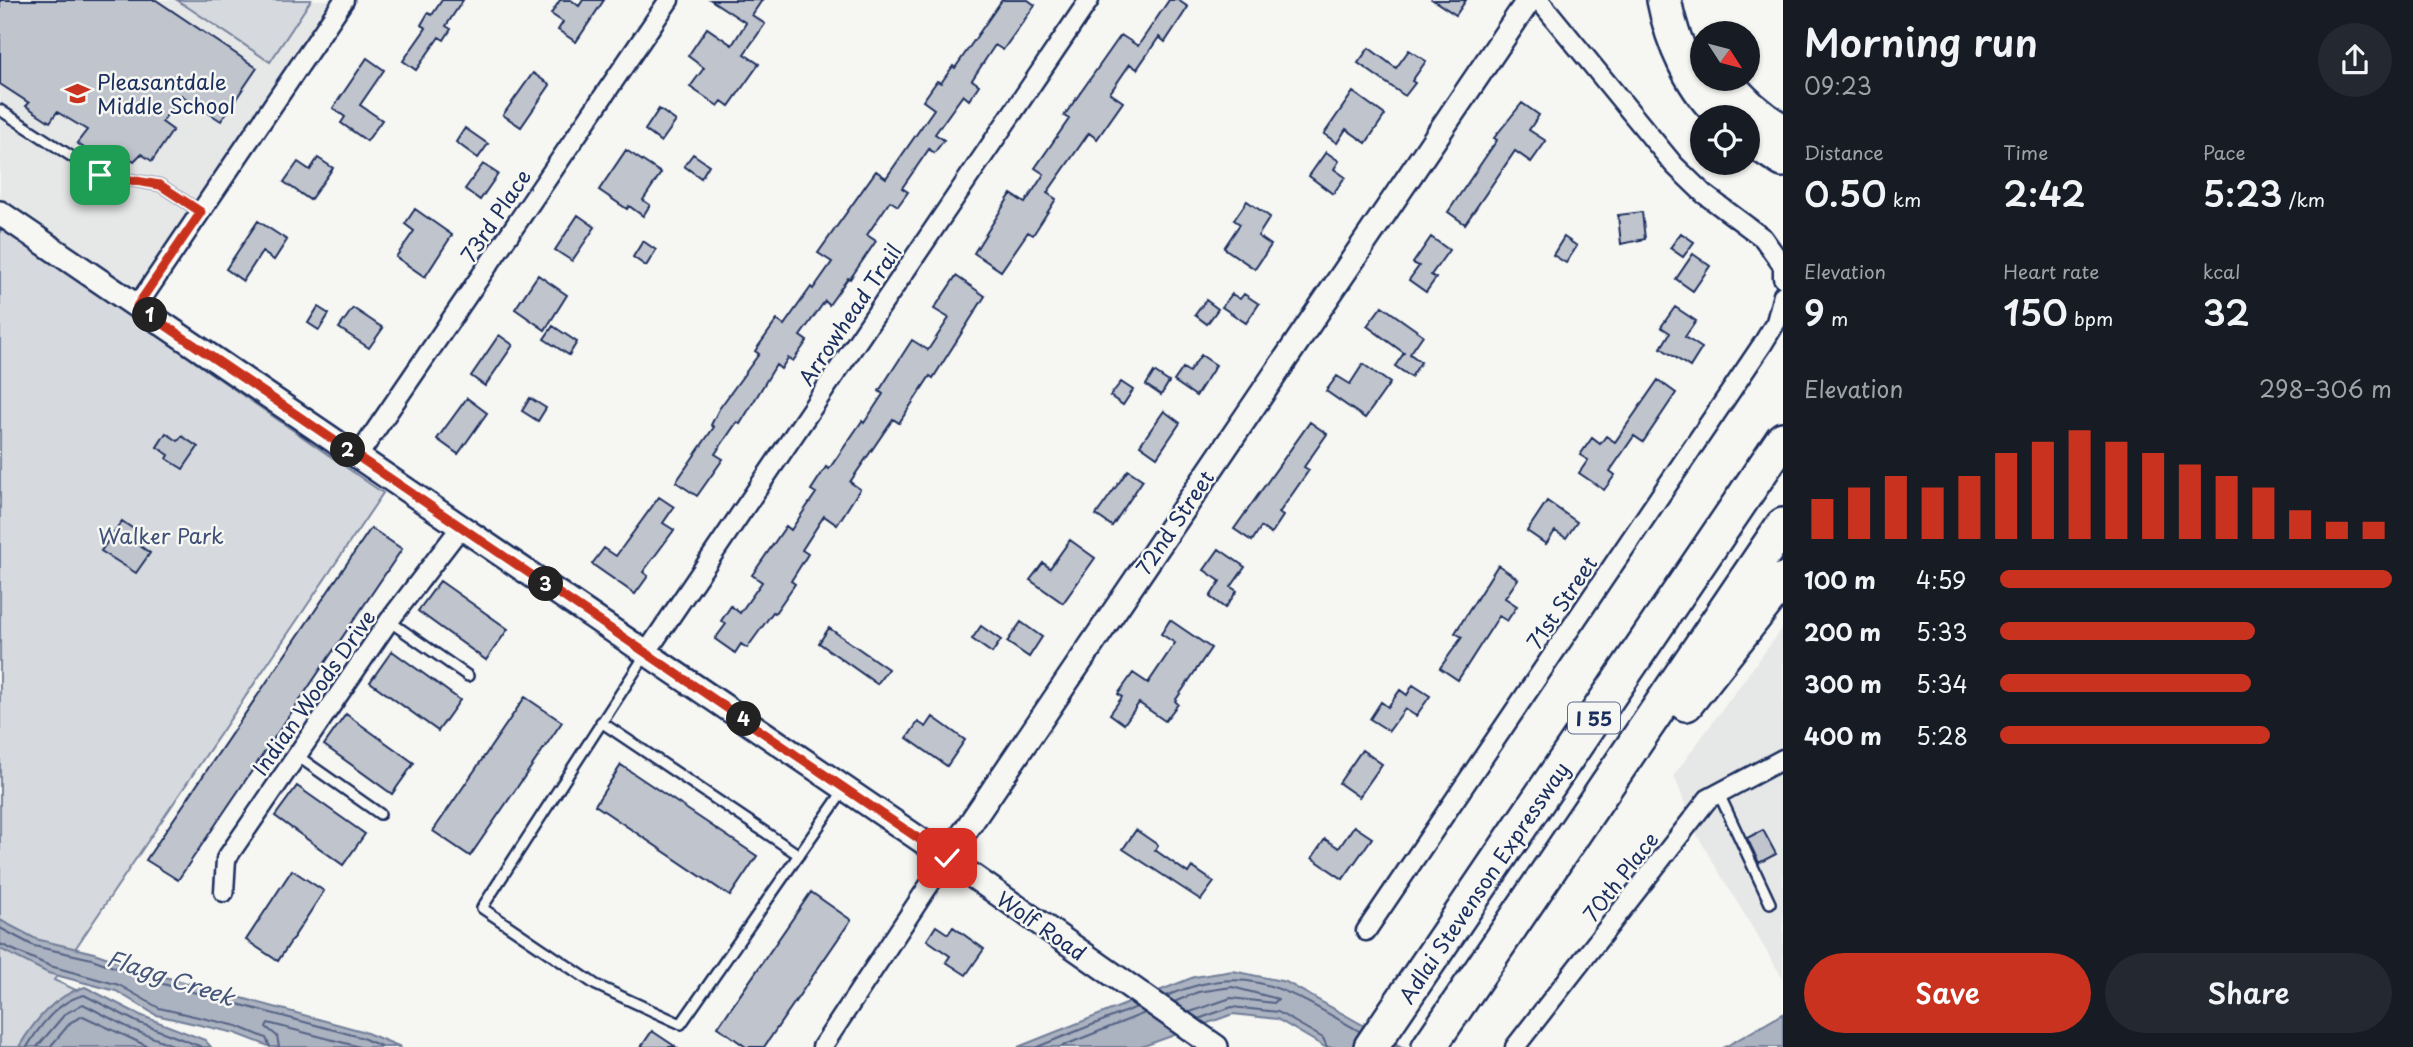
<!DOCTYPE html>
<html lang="en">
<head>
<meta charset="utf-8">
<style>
	:root { --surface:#171b24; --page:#242831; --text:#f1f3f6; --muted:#9ea1a6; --accent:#c8321e }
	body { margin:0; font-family:"Playpen Sans",sans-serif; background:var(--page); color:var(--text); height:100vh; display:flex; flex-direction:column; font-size:26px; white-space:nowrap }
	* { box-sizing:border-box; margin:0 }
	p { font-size:23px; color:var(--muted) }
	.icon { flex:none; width:38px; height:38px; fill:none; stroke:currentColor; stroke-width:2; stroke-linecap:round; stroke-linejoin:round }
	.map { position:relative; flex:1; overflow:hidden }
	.drawer { display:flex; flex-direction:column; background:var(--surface); width:630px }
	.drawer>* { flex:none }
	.needle { width:46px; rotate:126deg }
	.buttons { position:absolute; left:1690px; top:21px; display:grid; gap:14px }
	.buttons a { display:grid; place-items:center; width:70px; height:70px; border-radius:50%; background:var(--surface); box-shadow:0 2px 5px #0004; font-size:35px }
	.pin { position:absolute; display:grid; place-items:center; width:60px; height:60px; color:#fff; margin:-30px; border-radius:14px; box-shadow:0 4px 10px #0006 }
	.km { position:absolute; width:35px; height:35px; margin:-18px; border-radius:50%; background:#222; color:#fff; font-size:19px; line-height:35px; text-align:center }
	.round { display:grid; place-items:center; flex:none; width:74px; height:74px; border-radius:37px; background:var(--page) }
	.summary { display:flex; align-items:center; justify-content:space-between; height:119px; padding:0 21px }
	h1 { font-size:38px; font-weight:600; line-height:52px }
	.metrics { display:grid; grid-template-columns:repeat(3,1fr); gap:10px; height:119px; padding:7px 21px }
	.metrics div { display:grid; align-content:center }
	.metrics b { font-size:35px; font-weight:600 }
	.metrics small { font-size:19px; font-weight:400 }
	.metrics p { font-size:19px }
	.chart { height:196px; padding:14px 21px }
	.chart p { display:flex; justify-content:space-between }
	.chart svg { width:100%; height:126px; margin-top:7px; stroke:var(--accent); stroke-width:6 }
	.button { display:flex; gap:14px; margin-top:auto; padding:14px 21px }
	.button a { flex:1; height:80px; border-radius:42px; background:var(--accent); color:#fff; font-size:28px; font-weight:600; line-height:80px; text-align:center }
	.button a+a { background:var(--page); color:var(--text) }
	ul { padding:0 21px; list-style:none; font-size:23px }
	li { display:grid; grid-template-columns:112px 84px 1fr; align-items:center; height:52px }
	li i { height:18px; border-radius:9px; background:var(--accent) }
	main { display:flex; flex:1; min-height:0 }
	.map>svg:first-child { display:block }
	.built { fill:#e6e7e7 }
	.green { fill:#d6d9dd; stroke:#78849e; stroke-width:2 }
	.water { fill:#abb2c0; stroke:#717e99; stroke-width:2 }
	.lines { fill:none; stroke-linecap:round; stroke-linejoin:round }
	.shore { stroke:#556385; stroke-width:2 }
	.building { fill:#c0c4cd; stroke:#1b2f5e; stroke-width:2 }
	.service-casing { stroke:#1b2f5e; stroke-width:14 }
	.minor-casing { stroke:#1b2f5e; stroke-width:23 }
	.tertiary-casing { stroke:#1b2f5e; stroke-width:28 }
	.motorway-casing { stroke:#1b2f5e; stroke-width:38 }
	.service { stroke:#f6f6f2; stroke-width:9 }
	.minor { stroke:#f6f6f2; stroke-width:18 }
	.tertiary { stroke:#f6f6f2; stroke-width:23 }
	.motorway { stroke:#f6f6f2; stroke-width:33 }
	.route-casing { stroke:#fff; stroke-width:14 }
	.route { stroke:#c8321e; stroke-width:9 }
	.labels { text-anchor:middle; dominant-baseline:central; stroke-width:5; stroke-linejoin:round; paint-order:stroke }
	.shield { fill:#f6f6f2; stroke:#5d6b8a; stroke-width:2 }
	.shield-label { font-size:19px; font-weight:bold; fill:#1b2f5e }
	.poi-label { font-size:21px; fill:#1b2f5e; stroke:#f6f6f2; text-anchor:start }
	.street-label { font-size:21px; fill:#1b2f5e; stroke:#f6f6f2 }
	.park-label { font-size:21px; fill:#405177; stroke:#f6f6f2 }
	.water-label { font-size:23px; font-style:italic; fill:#46567b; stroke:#f6f6f2 }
</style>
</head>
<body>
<main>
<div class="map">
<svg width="1783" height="1047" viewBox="0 0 1783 1047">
	<rect width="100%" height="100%" fill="#f6f6f2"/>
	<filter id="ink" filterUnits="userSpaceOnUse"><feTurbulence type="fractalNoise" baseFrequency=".0143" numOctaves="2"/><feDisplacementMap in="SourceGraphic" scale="14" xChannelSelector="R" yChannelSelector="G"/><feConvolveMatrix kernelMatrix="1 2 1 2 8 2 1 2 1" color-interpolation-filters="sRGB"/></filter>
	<g filter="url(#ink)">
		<!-- built -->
		<path class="built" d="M 0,0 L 344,0 L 137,306 L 0,213 Z
			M 1783,627 L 1783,979 L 1697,835 L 1674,775 Z"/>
		<!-- green -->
		<path class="green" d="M 177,0 L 311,0 L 270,62 Z
			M 0,226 L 383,493 L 54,980 L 76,990 C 50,1004 34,1022 19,1047 L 0,1047 Z"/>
		<!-- water -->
		<path class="water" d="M 0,920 L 36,939 L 94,953 L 154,974 L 362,1031 L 401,1047 L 271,1047 L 235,1033 L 156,1015 L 116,991 L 48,973 L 0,949 Z
			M 1233,971 L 1286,982 L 1402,1047 L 1325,1047 L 1277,1019 L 1233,1014 L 1141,1047 L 1018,1047 L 1194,977 Z
			M 85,987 L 140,1015 L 205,1040 L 211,1047 L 19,1047 C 35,1020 54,996 85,987 Z
			M 1783,1014 L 1783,1047 L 1725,1047 Z"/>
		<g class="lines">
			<!-- shore -->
			<path class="shore" d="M 0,928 L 34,946 L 92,959 L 152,981 L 360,1037 L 383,1047
				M 0,944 L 50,966 L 119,985 L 159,1008 L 237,1026 L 266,1038 L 270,1047
				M 1166,996 C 1252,961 1285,990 1359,1031
				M 1174,1002 L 1198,992 L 1232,987 L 1278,999 L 1274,1003 L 1231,998 L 1190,1012
				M 1198,1019 L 1232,1007 L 1278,1012 L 1323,1038 L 1327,1047
				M 27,1047 C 40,1025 58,1001 84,995 L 137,1022 L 202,1047
				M 37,1047 L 65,1014 L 83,1004 L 133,1030 L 178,1047
				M 50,1047 L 71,1022 L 83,1016 L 149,1047
				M 279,1047 L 277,1036 L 266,1027 L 268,1023 L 360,1047
				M 1037,1047 L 1137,1007
				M 1060,1047 L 1145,1013"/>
		</g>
		<!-- building -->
		<path class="building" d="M 0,0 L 156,0 L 257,68 L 221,121 L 181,95 L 162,122 L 173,130 L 152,161 L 141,154 L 134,161 L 122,153 L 112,168 L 77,143 L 87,130 L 57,112 L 50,122 L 26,106 L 29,103 L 0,84 Z
			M 442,0 L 463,0 L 446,26 L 451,29 L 444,40 L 439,37 L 416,70 L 403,61 L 426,28 L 421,25 L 428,13 L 432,15 Z
			M 560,0 L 571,0 L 579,6 L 583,0 L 604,0 L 576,42 L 558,30 L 563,22 L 551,14 Z
			M 711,0 L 762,0 L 752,15 L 765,24 L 744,54 L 759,64 L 729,106 L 722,101 L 718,106 L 690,87 L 704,68 L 688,56 L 707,28 L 732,45 L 746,23 Z
			M 1002,0 L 1028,0 L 1035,5 L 1003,50 L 995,45 L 972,80 L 979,85 L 969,100 L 963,95 L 935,134 L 944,140 L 934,153 L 929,149 L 902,188 L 908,192 L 898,206 L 890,201 L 867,235 L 876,241 L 850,279 L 848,278 L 829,305 L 825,301 L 800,336 L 807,341 L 793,361 L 788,358 L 781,369 L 776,365 L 740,424 L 737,422 L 715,454 L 723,459 L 697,496 L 676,482 L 714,427 L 711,425 L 719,409 L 759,354 L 755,351 L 777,320 L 784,325 L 811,287 L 813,289 L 832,262 L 818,253 L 876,171 L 886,178 L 934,109 L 923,101 L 937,81 L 941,83 L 953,66 L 955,68 Z
			M 1169,0 L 1178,0 L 1188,7 L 1165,42 L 1159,37 L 1137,69 L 1130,64 L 1110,93 L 1123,102 L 1097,139 L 1089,133 L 1047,193 L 1056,199 L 1033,235 L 1028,232 L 1001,271 L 974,253 L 1011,194 L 1025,203 L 1044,174 L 1035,168 L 1069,119 L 1064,116 L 1121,35 L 1138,46 Z
			M 1433,0 L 1466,0 L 1456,15 Z
			M 1369,48 L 1396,68 L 1409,50 L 1426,61 L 1412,81 L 1415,83 L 1405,96 L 1358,63 Z
			M 367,58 L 384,70 L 360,105 L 382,120 L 367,141 L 341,123 L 345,117 L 333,108 Z
			M 533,73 L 550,85 L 521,127 L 503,115 Z
			M 1353,92 L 1385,115 L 1366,143 L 1346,129 L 1337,143 L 1324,134 Z
			M 1522,103 L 1539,115 L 1529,130 L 1546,141 L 1531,162 L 1515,151 L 1465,224 L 1448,212 L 1497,140 L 1494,138 Z
			M 659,109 L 676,121 L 661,142 L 645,130 Z
			M 465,128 L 488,144 L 478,158 L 456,142 Z
			M 626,150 L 661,173 L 643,200 L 650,205 L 643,216 L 629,206 L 627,209 L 599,190 Z
			M 1326,152 L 1339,161 L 1334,169 L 1345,177 L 1333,194 L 1309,176 Z
			M 693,154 L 709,165 L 701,178 L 684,166 Z
			M 318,158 L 333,168 L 310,200 L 284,182 L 298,162 L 310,170 Z
			M 483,164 L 498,174 L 480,200 L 465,189 Z
			M 1247,201 L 1270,217 L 1258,236 L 1271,245 L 1255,269 L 1224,248 L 1240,224 L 1234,220 Z
			M 415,209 L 452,235 L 425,277 L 396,257 L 414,231 L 405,224 Z
			M 1642,212 L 1645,239 L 1621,244 L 1618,215 Z
			M 578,215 L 595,227 L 572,261 L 555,250 Z
			M 258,221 L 287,240 L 274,260 L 262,252 L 243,281 L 226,269 Z
			M 1681,233 L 1694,242 L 1683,257 L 1670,248 Z
			M 1431,237 L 1449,250 L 1431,275 L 1436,278 L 1426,292 L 1409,280 L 1419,266 L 1413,263 Z
			M 1564,237 L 1577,246 L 1566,263 L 1553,255 Z
			M 643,241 L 656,250 L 646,266 L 633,257 Z
			M 1693,254 L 1710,266 L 1693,291 L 1676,279 Z
			M 538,275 L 567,295 L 545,330 L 515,309 Z
			M 956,276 L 985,296 L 933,378 L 930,376 L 899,423 L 893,419 L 850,482 L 860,489 L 837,525 L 824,516 L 802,550 L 808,554 L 791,581 L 795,584 L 775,613 L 773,612 L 747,648 L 741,644 L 735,653 L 715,639 L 726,624 L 721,621 L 731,606 L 740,613 L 762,582 L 752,575 L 786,526 L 791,530 L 799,518 L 816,493 L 811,490 L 826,467 L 829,469 L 862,421 L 864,423 L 883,394 L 879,391 L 912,340 L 928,350 L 949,318 L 934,309 Z
			M 1232,294 L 1240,299 L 1244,294 L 1259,304 L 1246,323 L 1222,307 Z
			M 1206,300 L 1218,309 L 1207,324 L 1195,315 Z
			M 1382,306 L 1423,335 L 1410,354 L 1421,362 L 1411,377 L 1395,366 L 1404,353 L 1367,326 Z
			M 318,307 L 329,314 L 319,330 L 308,323 Z
			M 1675,307 L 1696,321 L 1685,337 L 1702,348 L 1690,367 L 1661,348 L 1670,333 L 1661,327 Z
			M 353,308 L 383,328 L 369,348 L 339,328 Z
			M 553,326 L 577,342 L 569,355 L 544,339 Z
			M 499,335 L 513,345 L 485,386 L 471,376 Z
			M 1201,355 L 1216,365 L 1196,396 L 1174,381 L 1183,368 L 1189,372 Z
			M 1363,364 L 1390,383 L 1365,418 L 1326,391 L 1337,376 L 1350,384 Z
			M 1154,372 L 1169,382 L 1161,395 L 1146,385 Z
			M 1658,380 L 1676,393 L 1643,442 L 1634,436 L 1610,471 L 1615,475 L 1604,490 L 1579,473 L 1588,460 L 1580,455 L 1592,438 L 1600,444 L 1606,436 L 1615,442 Z
			M 1121,382 L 1133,390 L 1123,405 L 1110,396 Z
			M 467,398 L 487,413 L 458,454 L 437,439 Z
			M 530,398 L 546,408 L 538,421 L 522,411 Z
			M 1164,411 L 1180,423 L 1157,457 L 1140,445 Z
			M 1310,422 L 1327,434 L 1304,467 L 1309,470 L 1279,513 L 1283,516 L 1271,534 L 1261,527 L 1252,541 L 1234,529 Z
			M 166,433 L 178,441 L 182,436 L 198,447 L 183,469 L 167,459 L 169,455 L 157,447 Z
			M 1128,470 L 1143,480 L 1112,526 L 1096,515 Z
			M 659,497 L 674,507 L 663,523 L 674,530 L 643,572 L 648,576 L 635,594 L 592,564 L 604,548 L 616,556 Z
			M 1547,501 L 1577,522 L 1566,538 L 1555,531 L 1546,544 L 1527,531 Z
			M 122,521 L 139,533 L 133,541 L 150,553 L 136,573 L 101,551 Z
			M 371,528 L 402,549 L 178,880 L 146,860 Z
			M 1070,540 L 1095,558 L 1063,603 L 1030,580 L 1043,563 L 1050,568 Z
			M 1219,549 L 1245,567 L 1231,587 L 1237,591 L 1225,608 L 1210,597 L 1220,581 L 1204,570 Z
			M 1498,565 L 1518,579 L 1505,598 L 1517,606 L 1507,621 L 1499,616 L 1458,680 L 1440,668 L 1462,637 L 1455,633 Z
			M 440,581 L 508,629 L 486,660 L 418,611 Z
			M 1170,620 L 1211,648 L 1175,701 L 1178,704 L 1165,721 L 1139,703 L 1124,724 L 1110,714 L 1122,697 L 1118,694 L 1133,673 L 1148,683 L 1175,643 L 1161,634 Z
			M 1021,622 L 1042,637 L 1029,657 L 1007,642 Z
			M 981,626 L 1001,640 L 992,653 L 972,639 Z
			M 829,628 L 888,669 L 877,684 L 819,643 Z
			M 392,651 L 460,700 L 438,731 L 370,682 Z
			M 1413,685 L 1430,696 L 1416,716 L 1405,709 L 1389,731 L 1370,719 L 1381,702 L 1388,707 L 1400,690 L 1407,695 Z
			M 525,697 L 562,722 L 470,856 L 433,831 Z
			M 346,714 L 414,763 L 392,794 L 324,745 Z
			M 933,717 L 965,740 L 947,766 L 907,738 L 918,722 L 926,727 Z
			M 1362,750 L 1382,764 L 1359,797 L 1339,783 Z
			M 621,765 L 757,856 L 730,896 L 595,805 Z
			M 297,786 L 365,834 L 343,865 L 275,816 Z
			M 1354,826 L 1372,838 L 1343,879 L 1312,858 L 1325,839 L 1339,848 Z
			M 1136,830 L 1158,845 L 1155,850 L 1188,873 L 1192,867 L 1214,882 L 1201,900 L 1123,849 Z
			M 1763,830 L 1776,854 L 1759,863 L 1747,838 Z
			M 292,870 L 324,891 L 278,961 L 246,940 Z
			M 811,892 L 851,920 L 764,1047 L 746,1047 L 718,1027 Z
			M 936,926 L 948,934 L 953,927 L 984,949 L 966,975 L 946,962 L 950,956 L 927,940 Z
			M 652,1031 L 676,1047 L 641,1047 Z"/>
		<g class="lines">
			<defs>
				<path id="service" d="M 0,110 L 100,175 L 160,185 L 201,212
					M 389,621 L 468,676
					M 646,654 L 482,908 L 596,985 L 681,1024 L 844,790
					M 601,722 L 799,855
					M 296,755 L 380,814
					M 1719,794 L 1770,903"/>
				<path id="minor" d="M 1539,0 L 1674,165 L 1704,194 L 1763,238 L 1783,266 L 1783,278
					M 137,306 L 344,0
					M 358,456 L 669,0
					M 646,653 L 1089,0
					M 224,892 L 226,859 L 389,621 L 461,527
					M 1366,931 L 1762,345 L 1776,322 L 1783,295
					M 822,1047 L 947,858
					M 1515,1047 L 1708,799 L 1783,759"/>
				<path id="tertiary" d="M 0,213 L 947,858 L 1216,1047
					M 947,858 L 1529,0"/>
				<path id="motorway" d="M 1664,0 C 1672,42 1692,89 1725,117
					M 1724,79 C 1739,99 1761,119 1783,131
					M 1748,137 L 1783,160
					M 1686,704 L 1783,580
					M 1371,1047 L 1783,439
					M 1429,1047 L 1783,525"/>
			</defs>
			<!-- service casing -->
			<use href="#service" class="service-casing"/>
			<!-- minor casing -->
			<use href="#minor" class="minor-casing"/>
			<!-- tertiary casing -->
			<use href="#tertiary" class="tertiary-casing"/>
			<!-- motorway casing -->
			<use href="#motorway" class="motorway-casing"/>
			<!-- service -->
			<use href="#service" class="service"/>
			<!-- minor -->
			<use href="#minor" class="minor"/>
			<!-- tertiary -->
			<use href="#tertiary" class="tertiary"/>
			<!-- motorway -->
			<use href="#motorway" class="motorway"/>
		</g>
	</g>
	<g class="lines" filter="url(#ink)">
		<defs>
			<path id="route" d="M 100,175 L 160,185 L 201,212 L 137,306 L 947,858"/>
		</defs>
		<!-- route casing -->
		<use href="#route" class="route-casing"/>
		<!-- route -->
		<use href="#route" class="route"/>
	</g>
	<!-- icons -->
	<defs>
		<symbol id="school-bare" viewBox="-9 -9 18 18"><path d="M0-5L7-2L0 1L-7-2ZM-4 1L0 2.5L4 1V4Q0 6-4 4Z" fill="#c8321e" stroke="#f6f6f2" stroke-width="2.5" paint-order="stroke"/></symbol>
	</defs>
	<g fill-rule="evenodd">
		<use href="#school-bare" x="60" y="76" width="35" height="35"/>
	</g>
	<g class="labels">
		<!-- shield labels -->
		<rect class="shield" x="1568" y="702.5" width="52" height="31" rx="5"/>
		<g class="shield-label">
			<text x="1594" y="718">I 55</text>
		</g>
		<!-- poi labels -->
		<g class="poi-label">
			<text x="97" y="81">Pleasantdale<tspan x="97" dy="24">Middle School</tspan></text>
		</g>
		<!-- street labels -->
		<g class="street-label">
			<text transform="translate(495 215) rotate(-56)">73rd Place</text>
			<text transform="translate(849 314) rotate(-56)">Arrowhead Trail</text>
			<text transform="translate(1174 522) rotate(-56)">72nd Street</text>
			<text transform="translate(1561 602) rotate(-56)">71st Street</text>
			<text transform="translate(313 692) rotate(-55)">Indian Woods Drive</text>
			<text transform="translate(1620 876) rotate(-52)">70th Place</text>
			<text transform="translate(1483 882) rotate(-56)">Adlai Stevenson Expressway</text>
			<text transform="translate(1042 925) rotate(35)">Wolf Road</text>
		</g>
		<!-- park labels -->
		<g class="park-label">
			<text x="161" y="535">Walker Park</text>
		</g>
		<!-- water labels -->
		<g class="water-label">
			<text transform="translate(171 977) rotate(18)">Flagg Creek</text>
		</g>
	</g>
</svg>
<div class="buttons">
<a><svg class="needle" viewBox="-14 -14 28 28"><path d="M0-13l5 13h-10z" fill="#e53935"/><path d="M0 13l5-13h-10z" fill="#9ea1a6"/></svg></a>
<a><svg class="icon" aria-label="locate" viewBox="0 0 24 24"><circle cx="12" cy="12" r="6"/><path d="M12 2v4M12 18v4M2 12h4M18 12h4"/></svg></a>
</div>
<div class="pin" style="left:100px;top:175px;background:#1e9e55"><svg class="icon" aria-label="arrive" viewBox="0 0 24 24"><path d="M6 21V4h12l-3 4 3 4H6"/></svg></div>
<div class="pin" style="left:947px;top:858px;background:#d93025"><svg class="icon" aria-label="check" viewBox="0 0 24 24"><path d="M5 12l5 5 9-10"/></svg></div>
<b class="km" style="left:150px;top:315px">1</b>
<b class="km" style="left:348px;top:450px">2</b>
<b class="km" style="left:546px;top:584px">3</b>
<b class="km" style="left:744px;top:719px">4</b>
</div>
<section class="drawer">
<div class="summary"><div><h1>Morning run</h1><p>09:23</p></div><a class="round"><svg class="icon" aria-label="share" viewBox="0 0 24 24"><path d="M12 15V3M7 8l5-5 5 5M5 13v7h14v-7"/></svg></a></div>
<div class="metrics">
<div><p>Distance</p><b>0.50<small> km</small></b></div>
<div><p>Time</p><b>2:42</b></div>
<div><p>Pace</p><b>5:23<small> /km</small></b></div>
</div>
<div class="metrics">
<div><p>Elevation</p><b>9<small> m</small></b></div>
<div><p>Heart rate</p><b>150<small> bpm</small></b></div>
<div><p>kcal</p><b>32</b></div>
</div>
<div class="chart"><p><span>Elevation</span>298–306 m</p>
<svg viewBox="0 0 160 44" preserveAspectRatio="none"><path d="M5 44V30M15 44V26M25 44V22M35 44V26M45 44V22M55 44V14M65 44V10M75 44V6M85 44V10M95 44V14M105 44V18M115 44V22M125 44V26M135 44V34M145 44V38M155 44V38"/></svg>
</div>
<ul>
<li><b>100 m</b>4:59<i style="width:100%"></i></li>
<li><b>200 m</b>5:33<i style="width:65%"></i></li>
<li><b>300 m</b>5:34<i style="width:64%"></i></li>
<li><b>400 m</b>5:28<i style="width:69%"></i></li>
</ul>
<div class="button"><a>Save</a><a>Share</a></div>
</section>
</main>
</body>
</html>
